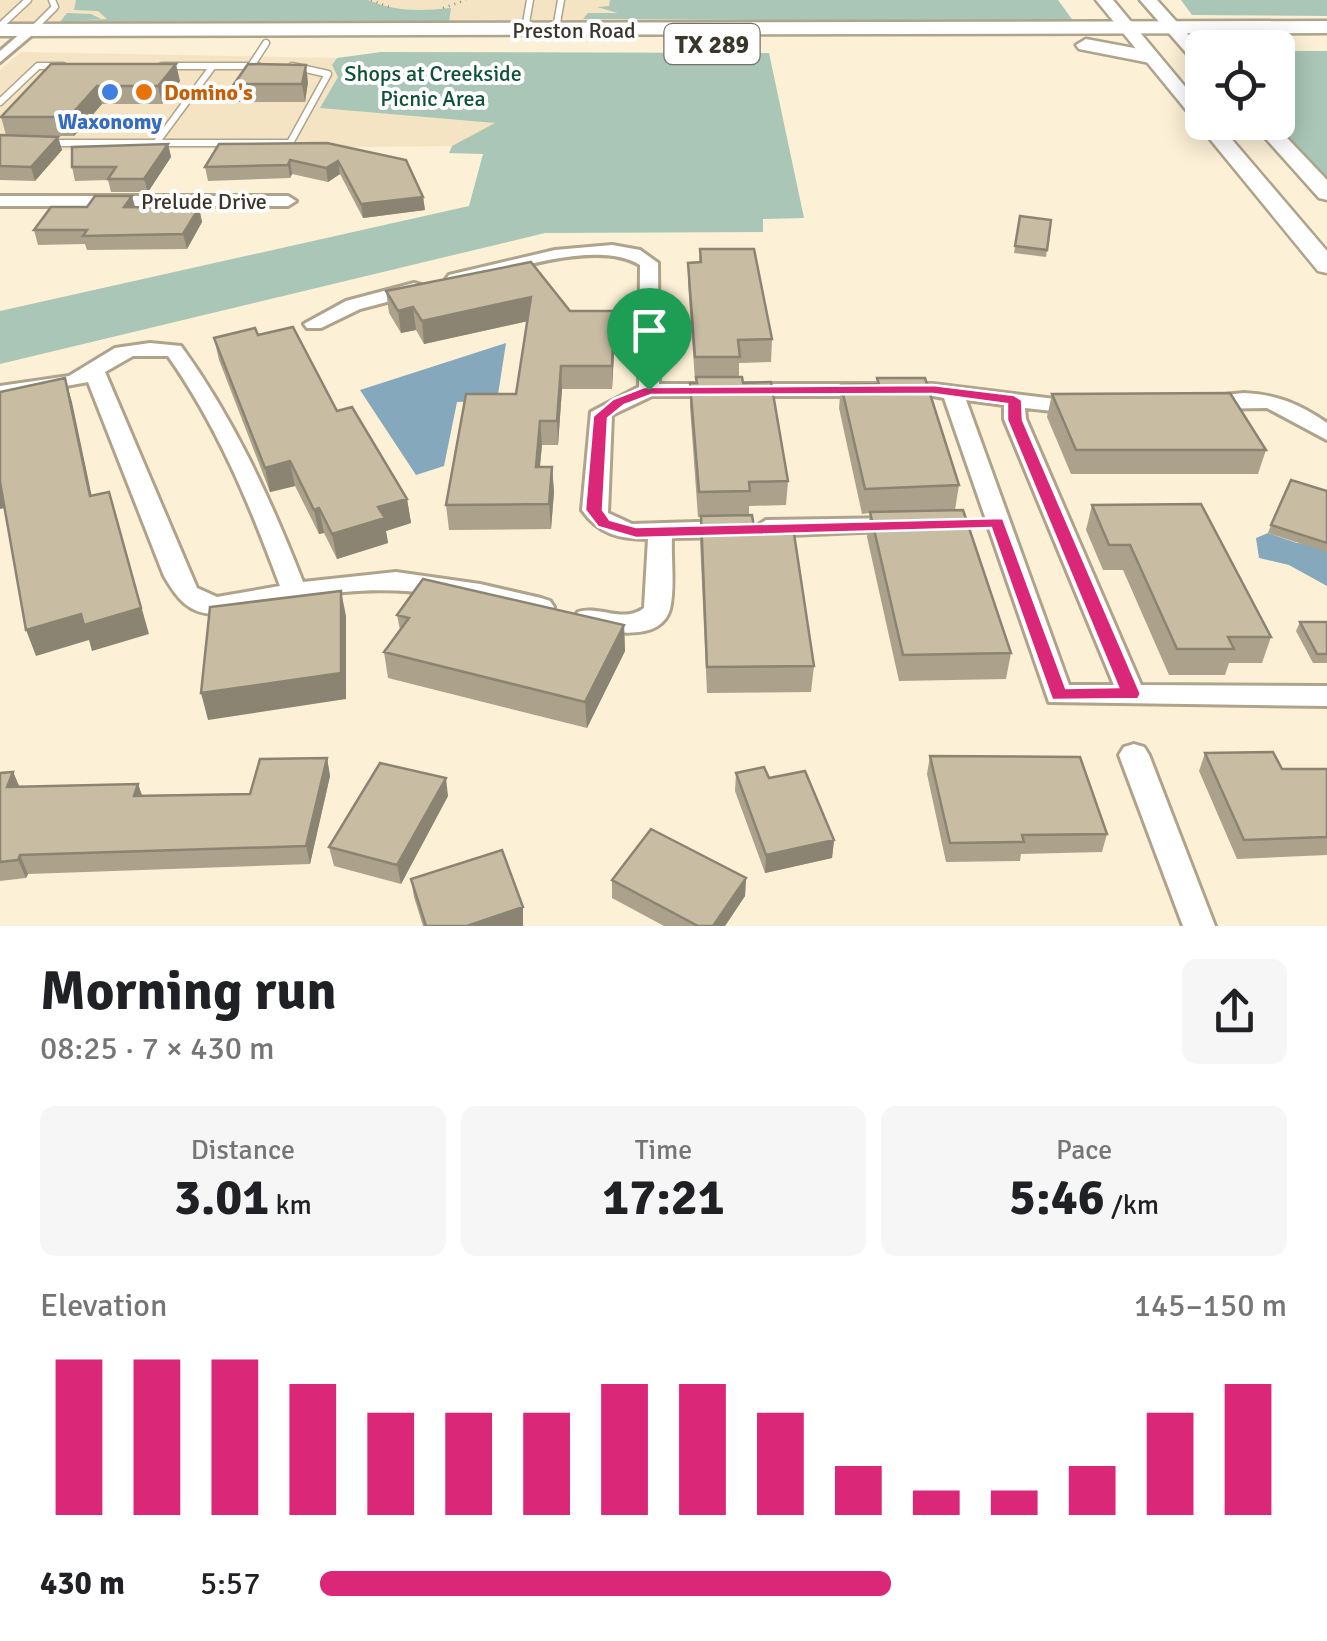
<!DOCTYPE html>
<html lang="en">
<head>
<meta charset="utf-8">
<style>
	:root { --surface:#fff; --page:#f6f6f6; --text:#202124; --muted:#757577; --accent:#db2777 }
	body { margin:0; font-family:Signika,sans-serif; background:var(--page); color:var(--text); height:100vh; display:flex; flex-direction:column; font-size:38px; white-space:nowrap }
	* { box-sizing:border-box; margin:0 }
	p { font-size:32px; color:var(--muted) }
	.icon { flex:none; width:55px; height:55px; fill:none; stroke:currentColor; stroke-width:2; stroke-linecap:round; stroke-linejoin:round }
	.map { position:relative; height:926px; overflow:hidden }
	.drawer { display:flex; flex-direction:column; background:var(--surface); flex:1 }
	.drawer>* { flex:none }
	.buttons { position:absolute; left:1185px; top:30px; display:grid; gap:20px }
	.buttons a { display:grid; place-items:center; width:110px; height:110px; border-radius:15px; background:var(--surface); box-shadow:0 5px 25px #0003; font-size:50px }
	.pin { position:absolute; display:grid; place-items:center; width:85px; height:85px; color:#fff; margin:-102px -42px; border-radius:50% 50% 50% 0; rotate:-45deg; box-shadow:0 0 10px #0007 }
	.pin .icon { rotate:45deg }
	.round { display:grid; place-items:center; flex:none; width:105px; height:105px; border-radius:15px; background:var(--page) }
	.summary { display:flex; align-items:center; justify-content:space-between; height:170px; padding:0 40px }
	h1 { font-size:55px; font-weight:700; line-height:75px }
	.stats { display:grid; grid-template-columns:repeat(3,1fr); gap:15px; height:170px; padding:10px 40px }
	.stats div { display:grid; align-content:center; border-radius:15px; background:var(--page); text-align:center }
	.stats b { font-size:50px; font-weight:700 }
	.stats small { font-size:28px; font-weight:400 }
	.stats p { font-size:28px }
	.chart { height:280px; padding:20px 40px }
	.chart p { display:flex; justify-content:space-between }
	.chart svg { width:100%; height:180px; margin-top:10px; stroke:var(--accent); stroke-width:6 }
	ul { padding:0 40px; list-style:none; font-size:32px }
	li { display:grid; grid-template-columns:160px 120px 1fr; align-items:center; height:75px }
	li i { height:25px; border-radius:12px; background:var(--accent) }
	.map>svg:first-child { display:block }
	.built { fill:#f4e4c3 }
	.green { fill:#a9c6b6 }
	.water { fill:#85a8bc }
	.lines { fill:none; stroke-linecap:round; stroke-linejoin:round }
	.service-casing { stroke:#afa48b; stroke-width:9 }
	.minor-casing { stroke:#afa48b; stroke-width:6 }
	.secondary-casing { stroke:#afa48b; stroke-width:5 }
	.primary-casing { stroke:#afa48b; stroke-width:5 }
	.path { stroke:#968d7c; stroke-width:2.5; stroke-dasharray:1 5; stroke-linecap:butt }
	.service { stroke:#fff; stroke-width:6 }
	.minor { fill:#fff; fill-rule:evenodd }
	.secondary { fill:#fff; fill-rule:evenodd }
	.primary { fill:#fff; fill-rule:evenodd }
	.wall { fill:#aca28c }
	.shaded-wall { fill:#8c8472 }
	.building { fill:#c8bca3; stroke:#8c8472; stroke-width:2.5 }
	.route { fill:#db2777; stroke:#fff; stroke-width:2.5; fill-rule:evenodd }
	.shop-dot { fill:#3f7fe0; stroke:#fefefe; stroke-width:4 }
	.food-dot { fill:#e8710a; stroke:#fefefe; stroke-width:4 }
	.labels { text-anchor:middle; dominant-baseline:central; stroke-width:8; stroke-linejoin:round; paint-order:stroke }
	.far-street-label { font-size:22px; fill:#3b362c; stroke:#fefefe }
	.far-park-label { font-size:22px; fill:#0f5238; stroke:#fefefe }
	.far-food-label { font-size:22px; font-weight:bold; fill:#c56008; stroke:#fefefe; text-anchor:start }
	.far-shop-label { font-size:22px; font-weight:bold; fill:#366cbe; stroke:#fefefe }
	.shield { fill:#fefefe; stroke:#76726b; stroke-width:2.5 }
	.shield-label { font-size:25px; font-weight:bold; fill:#3b362c }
</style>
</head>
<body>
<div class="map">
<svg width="1327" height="926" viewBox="0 0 1327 926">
	<rect width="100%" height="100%" fill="#fcf0d6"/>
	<!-- built -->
	<path class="built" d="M 0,0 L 754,0 L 757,20 L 0,23 Z
		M 21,52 L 337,58 L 332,65 L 497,123 L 452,146 L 0,151 L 0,70 Z"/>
	<!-- green -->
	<path class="green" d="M 76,0 L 368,0 C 396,12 420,11 451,8 L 449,22 L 513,21 L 60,22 L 67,13 L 91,14 L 101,19 L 70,21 L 107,19 L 98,11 L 74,10 Z
		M 610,0 L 1058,0 L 1074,22 L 583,19 L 588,13 L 618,13 L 597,7 L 609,6 Z
		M 1181,0 L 1327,0 L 1327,16 L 1192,15 Z
		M 1278,51 L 1327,51 L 1327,185 L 1265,123 L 1278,122 Z
		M 381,52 L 769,53 L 804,218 L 763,219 L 763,232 L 545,233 L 0,364 L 0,311 L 469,206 L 483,154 L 449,153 L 452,146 L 495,123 L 320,108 L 338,77 L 332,65 L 337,58 Z"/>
	<!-- water -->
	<path class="water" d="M 506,343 L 497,401 L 457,402 L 444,466 L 416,475 L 360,390 Z
		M 1268,533 L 1297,543 L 1327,545 L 1327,586 L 1289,565 L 1259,558 L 1256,538 Z"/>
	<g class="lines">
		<defs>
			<path id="service" d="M 530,0 L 526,23 L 541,30 L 557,23 L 561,0
				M 0,26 L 28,0
				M 32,30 L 55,7 L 52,0
				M 162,66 L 258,66
				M 251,66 L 266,43
				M 0,102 L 38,66 L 63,66
				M 49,143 L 290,143 L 328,74 L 292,66
				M 156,143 L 213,66"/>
			<path id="minor" d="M 28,27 L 38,30 L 0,62 L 0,51 Z
				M 0,196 L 288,196 L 296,201 L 288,206 L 0,206 Z
				M 612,245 L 640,250 L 658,263 L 659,384 L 933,384 L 1088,403 L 1091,408 L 1080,414 L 1025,408 L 1026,419 L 1141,685 L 1327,686 L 1327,706 L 1049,702 L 944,398 L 933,396 L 652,396 L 612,415 L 608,513 L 632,524 L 729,521 L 741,529 L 729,537 L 672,538 C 671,560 675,588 670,609 C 660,645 602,631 578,624 L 574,618 L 578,612 C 600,605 623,624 644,608 L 648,539 C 619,539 599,534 582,510 L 591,412 L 639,387 L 640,265 C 596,238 503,272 455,285 L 446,279 L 449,275 L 555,250 ZM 966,400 L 1004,405 L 1004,419 L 1114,685 L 1069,685 Z
				M 414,283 L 421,285 L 421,293 L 360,309 L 321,328 L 307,328 L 304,324 L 346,301 Z
				M 150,343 L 181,346 C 234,419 270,498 303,582 L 396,572 L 480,584 L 541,598 L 550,601 L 554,607 L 550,613 L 541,616 C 476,599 412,585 344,592 C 303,596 256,615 216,614 C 188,614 177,598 164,576 L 88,382 L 0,398 L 0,386 L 69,376 L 115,348 ZM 133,356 L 168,356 C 218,427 250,505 280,586 L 217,597 L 197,588 L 105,372 Z
				M 1244,393 C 1276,394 1301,405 1327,423 L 1327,440 L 1267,408 L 1206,409 L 1195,403 L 1206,397 Z
				M 899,518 L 907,520 L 911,525 L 907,530 L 766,536 L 754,528 L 766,520 Z
				M 1134,744 L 1144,747 L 1149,755 L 1215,926 L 1183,926 L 1119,755 L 1124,747 Z"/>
			<path id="secondary" d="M 1096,0 L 1113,0 L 1202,107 L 1202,122 L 1217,122 L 1327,251 L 1327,273 L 1318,271 Z
				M 1140,0 L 1157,0 L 1202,50 L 1202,65 L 1196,64 Z
				M 1251,122 L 1272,122 L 1327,180 L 1327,200 L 1319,198 Z"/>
			<path id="primary" d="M 1327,21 L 1327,33 L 0,36 L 0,24 Z
				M 1086,39 L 1150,51 L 1160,57 L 1150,63 L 1079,49 L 1076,45 Z"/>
		</defs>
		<!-- service casing -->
		<use href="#service" class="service-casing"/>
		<!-- minor casing -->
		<use href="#minor" class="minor-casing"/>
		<!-- secondary casing -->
		<use href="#secondary" class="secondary-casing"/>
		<!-- primary casing -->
		<use href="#primary" class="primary-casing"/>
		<!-- path -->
		<path class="path" d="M 371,0 L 392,8
			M 443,8 L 466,0"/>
		<!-- service -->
		<use href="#service" class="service"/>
		<!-- minor -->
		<use href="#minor" class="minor"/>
		<!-- secondary -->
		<use href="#secondary" class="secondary"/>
		<!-- primary -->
		<use href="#primary" class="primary"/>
	</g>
	<!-- wall -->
	<path class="wall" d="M 51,64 L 180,81 L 162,104 L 102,104 L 74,136 L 40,136 L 58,137 L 62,150 L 35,181 L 0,180 L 0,135 L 6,135 L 1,117 Z
		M 308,82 L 305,102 L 238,102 L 234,84 Z
		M 327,143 L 423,197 L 425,210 L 363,218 L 340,174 L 328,182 L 292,174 L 290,178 L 208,181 L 205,167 Z
		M 168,144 L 171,157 L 148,192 L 111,192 L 108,180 L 75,181 L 72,167 Z
		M 135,208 L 199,208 L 202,222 L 187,249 L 87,250 L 85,244 L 38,245 L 34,230 Z
		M 1020,216 L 1051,220 L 1046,257 L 1014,253 Z
		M 700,249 L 772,339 L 771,362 L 739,363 L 739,377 L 788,481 L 786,505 L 749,506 L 749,515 L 814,666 L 811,692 L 707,693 L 700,541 L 701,517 L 698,517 L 690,407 L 690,383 L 696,383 L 696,380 L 695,380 L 688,284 L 688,263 L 699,262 Z
		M 386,291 L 570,311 L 615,333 L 612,389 L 562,389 L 558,445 L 542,445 L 540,467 L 552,467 L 554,492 L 551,529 L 449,530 L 446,505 L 516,394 L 528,321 L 424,344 L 416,330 L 401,333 L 389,313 Z
		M 258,335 L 337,411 L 407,499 L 411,523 L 386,531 L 388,543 L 337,559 L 324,533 L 319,534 L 295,486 L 270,492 L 219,360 L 214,338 Z
		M 877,378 L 959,485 L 955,510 L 1011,653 L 1006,679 L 899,681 L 867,537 L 870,513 L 862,514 L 839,408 L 841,385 L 876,384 Z
		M 1052,394 L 1266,450 L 1258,474 L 1071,474 L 1047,417 Z
		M 1327,491 L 1327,552 L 1268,533 L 1271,525 Z
		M 1092,505 L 1271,637 L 1262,663 L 1229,663 L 1225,675 L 1169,675 L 1123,570 L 1103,570 L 1086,530 Z
		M 397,615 L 624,625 L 625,651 L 587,728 L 388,678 L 384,652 L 400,630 Z
		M 1300,622 L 1327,622 L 1327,663 L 1313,663 L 1296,631 Z
		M 1205,753 L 1282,769 L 1327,769 L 1327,855 L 1237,859 L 1199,771 Z
		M 930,756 L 1107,834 L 1102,852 L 1021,854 L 1020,861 L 946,862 L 927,774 Z
		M 327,758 L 330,776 L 310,864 L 28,874 L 26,878 L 0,881 L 0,773 L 13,772 L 19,787 L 138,784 L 142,795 L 250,794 Z
		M 736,773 L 834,840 L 832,858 L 765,873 L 735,791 Z
		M 448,796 L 401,884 L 334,866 L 329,847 Z
		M 746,878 L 745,896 L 725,926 L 664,926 L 612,898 L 612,880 Z
		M 411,879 L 524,926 L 423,926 L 414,897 Z"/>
	<!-- shaded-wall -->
	<path class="shaded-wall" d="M 176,64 L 180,81 L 162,104 L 158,86 Z
		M 306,65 L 308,82 L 305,102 L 302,84 Z
		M 97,86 L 102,104 L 74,136 L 69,117 Z
		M 58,137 L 62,150 L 35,181 L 31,167 Z
		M 168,144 L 171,157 L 148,192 L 144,179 Z
		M 290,160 L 292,174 L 290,178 L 288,165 Z
		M 338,161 L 340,174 L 328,182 L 326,168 Z
		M 132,196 L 136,210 L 124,207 Z
		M 423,197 L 425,210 L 363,218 L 361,204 Z
		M 199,208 L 202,222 L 187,249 L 183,234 Z
		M 531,297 L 533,320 L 424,344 L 422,321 Z
		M 413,307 L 416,330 L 401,333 L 398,311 Z
		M 614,311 L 615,333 L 612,389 L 612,366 Z
		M 561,366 L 562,389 L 558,445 L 557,421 Z
		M 65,378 L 72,402 L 97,521 L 90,496 Z
		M 540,421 L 542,445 L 537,492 L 536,467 Z
		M 290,461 L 295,486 L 270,492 L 265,468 Z
		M 552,467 L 554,492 L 551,529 L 549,504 Z
		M 0,482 L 9,507 L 0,509 Z
		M 109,492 L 149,634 L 92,651 L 89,640 L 36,656 L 26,630 L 81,614 Z
		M 407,499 L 411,523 L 386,531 L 388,543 L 337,559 L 332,534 L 378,507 Z
		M 319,508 L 324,533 L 319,534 L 314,510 Z
		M 341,591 L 346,616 L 346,699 L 208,720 L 201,693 Z
		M 624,625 L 625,651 L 587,728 L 585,702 Z
		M 327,758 L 330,776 L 310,864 L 306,846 Z
		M 13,772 L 21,790 L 7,787 Z
		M 446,778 L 448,796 L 401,884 L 397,865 Z
		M 138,784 L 144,802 L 134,796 Z
		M 834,840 L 832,858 L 765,873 L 766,855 Z
		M 20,855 L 28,874 L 26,878 L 18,860 Z
		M 746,878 L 745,896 L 725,926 L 713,926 Z
		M 523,907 L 523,926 L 467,926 Z"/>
	<!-- building -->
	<path class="building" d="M 51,64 L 176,64 L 158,86 L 97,86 L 69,117 L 1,117 Z
		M 248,64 L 306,65 L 302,84 L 234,84 Z
		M 0,135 L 58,137 L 31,167 L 0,166 Z
		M 327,143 L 406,160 L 423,197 L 361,204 L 338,161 L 326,168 L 290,160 L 288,165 L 205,167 L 219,144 Z
		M 168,144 L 144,179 L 108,179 L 116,167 L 72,167 L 72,147 Z
		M 95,196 L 132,196 L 124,207 L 199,208 L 183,234 L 83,236 L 87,230 L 34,230 L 51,207 L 87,207 Z
		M 1020,216 L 1051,220 L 1047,250 L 1015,246 Z
		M 700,249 L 754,249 L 772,339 L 738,340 L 740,357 L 695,357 L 688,263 L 701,262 Z
		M 531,262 L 570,311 L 614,311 L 612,366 L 561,366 L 557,421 L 540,421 L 536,467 L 552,467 L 549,504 L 446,505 L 466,394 L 516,394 L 531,297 L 422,321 L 413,307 L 398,311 L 386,291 Z
		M 293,327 L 337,411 L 352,407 L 407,499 L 378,507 L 385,518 L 332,534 L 319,508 L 314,510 L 290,461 L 265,468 L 214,338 L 255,328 L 258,335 Z
		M 696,377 L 742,377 L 743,383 L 771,382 L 788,481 L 749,482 L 750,491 L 699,492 L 690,383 L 697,383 Z
		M 65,378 L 90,496 L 109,492 L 141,608 L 84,625 L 81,614 L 26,630 L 0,482 L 0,392 Z
		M 877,378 L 925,378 L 959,485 L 865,489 L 841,385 L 879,384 Z
		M 1230,393 L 1266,450 L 1076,450 L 1052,394 Z
		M 1291,480 L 1327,491 L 1327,543 L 1271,525 Z
		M 1201,504 L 1271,637 L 1228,637 L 1234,649 L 1177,649 L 1130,545 L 1109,545 L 1092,505 Z
		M 963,510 L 1011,653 L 903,655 L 870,512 Z
		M 752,515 L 754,527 L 793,527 L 814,666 L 707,667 L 701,516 Z
		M 423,579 L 624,625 L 585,702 L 384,652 L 409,618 L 397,615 Z
		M 341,591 L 341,673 L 201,693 L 210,607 Z
		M 1300,622 L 1327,622 L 1327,654 L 1317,654 Z
		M 1273,752 L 1282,769 L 1327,769 L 1327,837 L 1244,840 L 1205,753 Z
		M 930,756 L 1080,757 L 1107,834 L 1022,835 L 1024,842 L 950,843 Z
		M 327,758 L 306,846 L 20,855 L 18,860 L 0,862 L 0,773 L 13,772 L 7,787 L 138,784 L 134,796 L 250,794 L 260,759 Z
		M 380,763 L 446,778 L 397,865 L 329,847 Z
		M 764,767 L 769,778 L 805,771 L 834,840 L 766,855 L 736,773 Z
		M 651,829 L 746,878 L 713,926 L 698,926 L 612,880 Z
		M 502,850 L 523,907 L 467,926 L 426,926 L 411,879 Z"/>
	<!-- route -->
	<path class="route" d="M 933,385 L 1014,395 L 1022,400 L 1023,420 L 1141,694 L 1138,699 L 1052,700 L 991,528 L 636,538 L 598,527 L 585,510 L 593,416 L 613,399 L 644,387 ZM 933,394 L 1007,404 L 1007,420 L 1118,687 L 1066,688 L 1003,518 L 636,527 L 610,520 L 603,510 L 608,418 L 624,405 L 651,395 Z"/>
	<!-- markers -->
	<circle class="shop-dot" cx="110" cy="92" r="10"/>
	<circle class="food-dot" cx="144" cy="92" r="10"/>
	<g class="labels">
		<!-- far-street labels -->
		<g class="far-street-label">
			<text x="574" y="30">Preston Road</text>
			<text x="204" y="201">Prelude Drive</text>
		</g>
		<!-- far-park labels -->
		<g class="far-park-label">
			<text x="433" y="73">Shops at Creekside<tspan x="433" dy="25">Picnic Area</tspan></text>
		</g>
		<!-- far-food labels -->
		<g class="far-food-label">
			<text x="164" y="92">Domino's</text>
		</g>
		<!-- far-shop labels -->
		<g class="far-shop-label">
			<text x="110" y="121">Waxonomy</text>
		</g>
		<!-- shield labels -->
		<rect class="shield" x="664.5" y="24" width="95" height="40" rx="8"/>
		<g class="shield-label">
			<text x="712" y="44">TX 289</text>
		</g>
	</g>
</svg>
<div class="buttons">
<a><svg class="icon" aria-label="locate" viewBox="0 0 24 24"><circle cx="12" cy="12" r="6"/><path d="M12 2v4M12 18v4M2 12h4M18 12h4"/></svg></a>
</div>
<div class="pin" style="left:649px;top:390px;background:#1e9e55"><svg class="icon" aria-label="arrive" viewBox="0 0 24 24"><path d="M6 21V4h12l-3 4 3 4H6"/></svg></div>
</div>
<section class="drawer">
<div class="summary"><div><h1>Morning run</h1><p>08:25 · 7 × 430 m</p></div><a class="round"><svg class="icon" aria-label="share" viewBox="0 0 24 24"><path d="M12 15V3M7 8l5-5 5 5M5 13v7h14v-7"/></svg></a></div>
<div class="stats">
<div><p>Distance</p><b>3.01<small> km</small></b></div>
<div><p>Time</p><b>17:21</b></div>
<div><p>Pace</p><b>5:46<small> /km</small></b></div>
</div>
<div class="chart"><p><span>Elevation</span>145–150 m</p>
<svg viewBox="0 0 160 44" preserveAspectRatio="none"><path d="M5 44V6M15 44V6M25 44V6M35 44V12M45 44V19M55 44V19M65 44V19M75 44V12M85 44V12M95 44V19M105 44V32M115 44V38M125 44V38M135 44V32M145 44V19M155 44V12"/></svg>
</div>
<ul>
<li><b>430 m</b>5:57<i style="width:59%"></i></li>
</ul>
</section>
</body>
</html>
